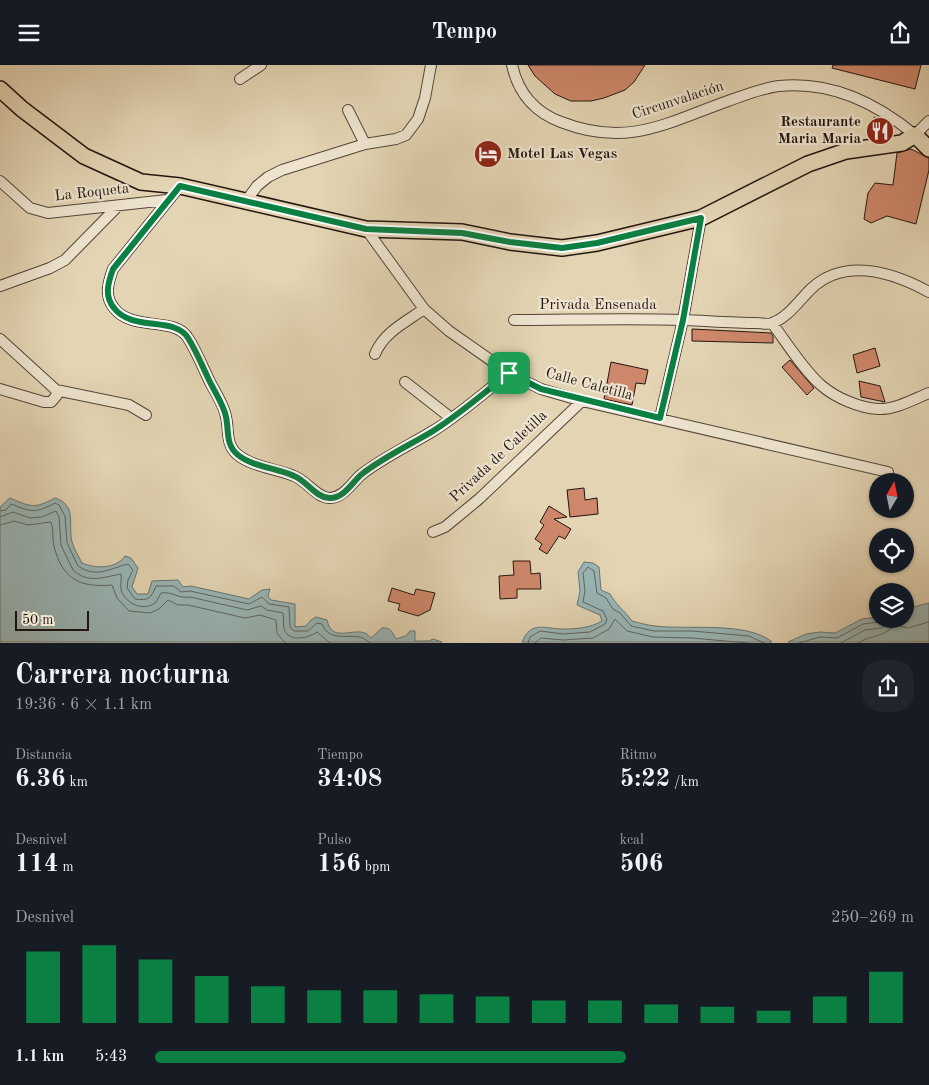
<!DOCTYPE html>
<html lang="es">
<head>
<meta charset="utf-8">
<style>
	:root { --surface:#171b24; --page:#20242c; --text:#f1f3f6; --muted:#9ea1a6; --accent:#0b8043 }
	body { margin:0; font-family:"Old Standard TT",serif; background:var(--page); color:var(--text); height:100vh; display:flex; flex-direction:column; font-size:19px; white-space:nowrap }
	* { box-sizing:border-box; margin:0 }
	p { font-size:16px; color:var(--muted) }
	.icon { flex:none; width:28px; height:28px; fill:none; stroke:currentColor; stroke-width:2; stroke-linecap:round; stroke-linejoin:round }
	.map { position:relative; height:578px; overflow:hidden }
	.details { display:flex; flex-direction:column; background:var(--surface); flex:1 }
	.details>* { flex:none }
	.needle { width:32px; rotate:9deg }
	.tools { position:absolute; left:869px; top:408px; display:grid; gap:10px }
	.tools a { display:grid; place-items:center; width:45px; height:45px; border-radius:50%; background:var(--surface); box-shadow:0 1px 4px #0004; font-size:25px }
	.scale { position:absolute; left:15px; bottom:12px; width:74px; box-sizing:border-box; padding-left:5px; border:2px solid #22150f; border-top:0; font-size:14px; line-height:18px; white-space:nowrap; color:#22150f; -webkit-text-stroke:4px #ede3ce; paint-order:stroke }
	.pin { position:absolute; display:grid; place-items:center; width:42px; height:42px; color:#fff; margin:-21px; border-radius:10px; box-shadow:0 2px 8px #0006 }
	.round { display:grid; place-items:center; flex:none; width:52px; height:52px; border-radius:20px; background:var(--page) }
	.headline { display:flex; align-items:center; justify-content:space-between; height:85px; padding:0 15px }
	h1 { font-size:28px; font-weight:700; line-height:38px }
	.metrics { display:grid; grid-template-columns:repeat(3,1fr); gap:8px; height:85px; padding:5px 15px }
	.metrics div { display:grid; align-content:center }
	.metrics b { font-size:25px; font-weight:700 }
	.metrics small { font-size:14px; font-weight:400 }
	.metrics p { font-size:14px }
	.chart { height:140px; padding:10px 15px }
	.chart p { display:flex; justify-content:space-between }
	.chart svg { width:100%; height:90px; margin-top:5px; stroke:var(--accent); stroke-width:6 }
	ul { padding:0 15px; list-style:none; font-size:16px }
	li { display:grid; grid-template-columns:80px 60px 1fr; align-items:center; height:38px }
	li i { height:12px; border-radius:6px; background:var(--accent) }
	header { display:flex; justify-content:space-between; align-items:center; height:65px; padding:0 15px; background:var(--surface); font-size:22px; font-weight:700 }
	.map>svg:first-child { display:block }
	.water { fill:#99b6b6; stroke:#697673 }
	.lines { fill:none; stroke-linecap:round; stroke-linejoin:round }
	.shore { stroke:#5e6662; stroke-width:1 }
	.building { fill:#ce876b; stroke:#22150f }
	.street-casing { stroke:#524538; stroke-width:12 }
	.primary-casing { stroke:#22150f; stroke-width:18 }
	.street { stroke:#ede3ce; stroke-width:10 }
	.primary { stroke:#e3d4b3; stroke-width:15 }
	.route-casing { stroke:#fff; stroke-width:10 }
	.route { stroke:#0b8043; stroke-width:6 }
	.labels { text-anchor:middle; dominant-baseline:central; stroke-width:4.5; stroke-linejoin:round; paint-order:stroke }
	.street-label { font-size:15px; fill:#22150f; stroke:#ede3ce }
	.poi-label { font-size:15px; font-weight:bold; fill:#22150f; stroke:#ede3ce; text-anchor:end }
</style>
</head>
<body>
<header><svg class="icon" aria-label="menu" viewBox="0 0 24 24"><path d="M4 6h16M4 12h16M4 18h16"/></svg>Tempo<svg class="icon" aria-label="share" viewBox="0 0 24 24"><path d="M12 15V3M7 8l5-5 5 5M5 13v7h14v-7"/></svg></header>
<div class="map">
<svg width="929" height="578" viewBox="0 0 929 578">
	<rect width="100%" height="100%" fill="#e3d4b3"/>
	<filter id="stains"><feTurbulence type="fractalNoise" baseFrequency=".004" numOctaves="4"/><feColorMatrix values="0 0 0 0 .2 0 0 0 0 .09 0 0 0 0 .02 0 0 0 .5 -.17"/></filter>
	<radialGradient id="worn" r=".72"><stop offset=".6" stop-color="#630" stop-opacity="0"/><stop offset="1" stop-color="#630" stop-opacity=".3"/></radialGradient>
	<!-- water -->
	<path class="water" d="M 10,433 C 31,442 34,444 55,433 C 77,440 68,459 72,477 C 74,484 79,492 82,498 C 96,504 116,504 125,491 L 131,493 L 138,503 L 132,522 L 137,529 L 148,529 L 152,516 L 178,515 L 183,522 L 191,521 L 249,534 L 262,525 L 270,524 L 268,531 L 271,535 L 295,539 L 295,562 L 306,561 L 311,555 L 316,552 L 327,555 C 332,578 351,563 365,568 C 368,569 369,571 371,573 L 382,563 C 391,562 392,567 396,574 L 406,571 L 410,566 L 415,566 L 415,576 L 429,576 L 433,574 L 442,577 L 0,577 L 0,442 Z
		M 584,497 L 593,498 L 599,502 L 601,525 L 610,529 C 616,540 624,545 632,556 C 639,558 647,560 655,561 C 687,565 747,556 772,577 L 522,577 C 531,555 545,564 563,564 C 577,564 590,563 602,556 L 600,550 L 577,540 L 580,526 L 578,507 Z
		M 929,538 L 929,577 L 788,577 L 806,569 L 820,567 L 835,568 L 862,554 L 877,552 L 878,554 L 905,554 L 905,544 Z"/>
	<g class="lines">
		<!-- shore -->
		<path class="shore" d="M 0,446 L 6,445 L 11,439 C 32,447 34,449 55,438 L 59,440 L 65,451 L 67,478 L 78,501 C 97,514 110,503 128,499 L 133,505 L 128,515 L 127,523 L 135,534 C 149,536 151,533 156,521 L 174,521 L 181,527 L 190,526 L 249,539 L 262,532 L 269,539 L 289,542 L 290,562 L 294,566 L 308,566 L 317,558 L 322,559 C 330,578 347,568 363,573 C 365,574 367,576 370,578
			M 0,452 L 13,447 L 30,453 L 42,452 L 56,446 L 59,452 L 61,480 L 73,505 C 88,519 104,512 121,509 C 122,514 120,519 121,525 C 125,538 143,547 155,538 C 158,535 159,531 161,528 C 172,526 178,534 190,532 L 247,545 L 261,541 L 267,545 L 283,548 C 284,553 283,559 284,564 C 289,578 309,573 317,567 L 330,578
			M 0,460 L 14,456 L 28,460 L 51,457 C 54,465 52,473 54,481 C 62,514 80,523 112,520 L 117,533 L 129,546 L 150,548 L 159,544 L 168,535 L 178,540 L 188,540 L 245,553 L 260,550 L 276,555 L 277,568 L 285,578
			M 528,578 L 530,572 L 540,566 L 563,569 L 590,567 L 605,559 L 607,554 L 603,546 L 583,537 L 585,526 L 583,508 L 588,502 L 594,506 L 597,528 L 606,533 L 613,544 L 620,548 L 631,561 L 654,566 L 692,566 L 749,571 L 764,578
			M 535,578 L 541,573 L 563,575 L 593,573 L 609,564 L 615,554 L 627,566 L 653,572 L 692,573 L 748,578
			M 799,578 L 820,572 L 837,573 L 863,559 L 878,557 L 882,554
			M 841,578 L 865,565 L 882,563 L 888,554
			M 858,578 C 871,570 884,572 895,560 L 908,563 L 929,557"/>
	</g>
	<!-- building -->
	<path class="building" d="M 528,0 L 645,0 L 634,17 L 625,25 L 604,33 L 591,36 L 571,36 L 555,29 L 535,11 Z
		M 833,0 L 921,0 L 915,24 L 832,3 Z
		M 874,52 L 881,54 L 894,63 L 874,71 Z
		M 911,84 L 929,93 L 929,105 L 916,159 L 887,151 L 871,158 L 864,154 L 868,128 L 875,118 L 893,120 L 897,88 Z
		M 692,264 L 771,268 L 773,271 L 773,278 L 692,276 Z
		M 875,283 L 880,301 L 857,308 L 853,290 Z
		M 790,295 L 814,323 L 807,330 L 782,302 Z
		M 611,297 L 648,305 L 645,319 L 636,318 L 632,340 L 604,334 Z
		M 859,316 L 880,321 L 885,337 L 861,332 Z
		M 584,423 L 585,435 L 597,433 L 598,449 L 570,452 L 567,425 Z
		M 549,441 L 567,452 L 554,454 L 571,464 L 565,474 L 559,471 L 547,489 L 539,484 L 542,479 L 535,474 L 544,460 L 540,457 Z
		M 513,496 L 530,496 L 531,509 L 540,508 L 541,524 L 517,524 L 517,533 L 500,534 L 499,511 L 514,510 Z
		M 392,523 L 414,530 L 416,524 L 435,528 L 430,545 L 418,551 L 398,545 L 400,539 L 388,536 Z"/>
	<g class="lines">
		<defs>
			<path id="street" d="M 512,0 C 518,27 534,47 561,57 C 628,83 666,58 728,36 C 745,30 762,23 779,21 C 832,16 876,38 915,70 L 929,56
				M 240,14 L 261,0
				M 348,45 L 365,79
				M 0,116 L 30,143 L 48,148 L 167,135
				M 180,121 L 113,204 C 108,218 104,231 114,243 C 132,267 175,251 188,273 C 197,287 203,303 210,317 C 215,327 222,337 225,348 C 230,362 224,379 238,390 C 253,402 277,404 294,411 C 307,416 316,432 329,433 C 344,433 352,417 362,409 C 384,392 410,380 433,366 C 460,349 484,328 509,308
				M 246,136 L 257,121 L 268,112 L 282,105 L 365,79 L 396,74 L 406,70 L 418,54 L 425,33 L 431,0
				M 366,164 L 424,244 L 449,266 L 509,308 L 541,324 L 582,336 L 888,407
				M 0,221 L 50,203 L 65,195 L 118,141
				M 514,255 C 571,255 628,253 685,255 C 709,256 733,258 757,258 C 761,258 768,260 772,258 C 788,253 800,234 812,223 C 846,192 894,208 929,227
				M 772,258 C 786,277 805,307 822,321 C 836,333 860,343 878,344 C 895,345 914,334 929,328
				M 0,274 L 56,325 L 57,330 L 51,337 L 44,337 L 0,324
				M 375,289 C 384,267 406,257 424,244
				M 405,317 L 451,353
				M 56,325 L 129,340 L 146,350
				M 660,353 L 683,255 L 701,153
				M 433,467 L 445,462 L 479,434 L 582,336"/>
			<path id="primary" d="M 0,24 L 22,44 L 84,91 L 141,117 L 180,121 L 366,164 L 462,167 L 510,177 L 562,183 L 597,178 L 701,153 L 808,99 L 846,86 L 902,78 L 915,70
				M 915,70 L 929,84"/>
		</defs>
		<!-- street casing -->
		<use href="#street" class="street-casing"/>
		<!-- primary casing -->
		<use href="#primary" class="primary-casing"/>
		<!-- street -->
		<use href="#street" class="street"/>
		<!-- primary -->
		<use href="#primary" class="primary"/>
	</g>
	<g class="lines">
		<defs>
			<path id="route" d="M 180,121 L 366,164 L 462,168 L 510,177 L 562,183 L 597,178 L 701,153 L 683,255 L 660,353 L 541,324 L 509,308 C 484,328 460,349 433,366 C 410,380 384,392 362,409 C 352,417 344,434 329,433 C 315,432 307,416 294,411 C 277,403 253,402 238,390 C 224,379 230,363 225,348 C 222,338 215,327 210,317 C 203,303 197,287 188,273 C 175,251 132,267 114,243 C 104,231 108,218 113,204 Z"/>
		</defs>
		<!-- route casing -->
		<use href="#route" class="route-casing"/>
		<!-- route -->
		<use href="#route" class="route"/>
	</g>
	<!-- icons -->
	<defs>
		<symbol id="restaurant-disc" viewBox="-11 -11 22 22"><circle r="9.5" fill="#8f2418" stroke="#ede3ce"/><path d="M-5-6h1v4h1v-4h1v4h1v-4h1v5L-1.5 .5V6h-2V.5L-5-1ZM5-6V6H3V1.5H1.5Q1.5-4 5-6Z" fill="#fff"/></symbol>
		<symbol id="hotel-disc" viewBox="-11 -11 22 22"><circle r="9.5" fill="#8f2418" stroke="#ede3ce"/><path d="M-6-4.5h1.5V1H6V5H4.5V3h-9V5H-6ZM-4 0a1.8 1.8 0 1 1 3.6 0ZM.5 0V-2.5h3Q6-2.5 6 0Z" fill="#fff"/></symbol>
	</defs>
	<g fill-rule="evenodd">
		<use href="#restaurant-disc" x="864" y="50" width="32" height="32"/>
		<use href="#hotel-disc" x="472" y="73" width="32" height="32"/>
	</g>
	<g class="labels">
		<!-- street labels -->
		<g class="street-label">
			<text transform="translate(678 36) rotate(-18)">Circunvalación</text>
			<text transform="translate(92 128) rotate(-6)">La Roqueta</text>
			<text x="598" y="240">Privada Ensenada</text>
			<text transform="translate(589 320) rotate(15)">Calle Caletilla</text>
			<text transform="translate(499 392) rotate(-43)">Privada de Caletilla</text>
		</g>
		<!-- poi labels -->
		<g class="poi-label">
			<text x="861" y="57">Restaurante<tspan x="861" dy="17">Maria Maria</tspan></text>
			<text x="507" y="89" text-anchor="start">Motel Las Vegas</text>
		</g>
	</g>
	<rect width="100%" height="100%" filter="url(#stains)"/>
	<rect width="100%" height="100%" fill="url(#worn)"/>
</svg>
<div class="tools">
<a><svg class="needle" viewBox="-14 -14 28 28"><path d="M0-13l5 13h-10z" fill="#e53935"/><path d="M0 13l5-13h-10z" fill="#9ea1a6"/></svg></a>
<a><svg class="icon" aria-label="locate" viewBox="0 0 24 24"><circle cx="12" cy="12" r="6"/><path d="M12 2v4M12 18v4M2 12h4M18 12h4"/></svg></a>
<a><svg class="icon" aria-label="layers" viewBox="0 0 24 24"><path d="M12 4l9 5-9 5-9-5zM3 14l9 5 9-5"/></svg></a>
</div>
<div class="scale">50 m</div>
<div class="pin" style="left:509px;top:308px;background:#1e9e55"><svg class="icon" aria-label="arrive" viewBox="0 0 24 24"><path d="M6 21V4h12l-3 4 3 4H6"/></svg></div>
</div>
<section class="details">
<div class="headline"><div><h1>Carrera nocturna</h1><p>19:36 · 6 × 1.1 km</p></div><a class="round"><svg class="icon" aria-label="share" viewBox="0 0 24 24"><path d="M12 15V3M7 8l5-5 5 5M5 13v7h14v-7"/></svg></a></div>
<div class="metrics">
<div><p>Distancia</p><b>6.36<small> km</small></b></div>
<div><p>Tiempo</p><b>34:08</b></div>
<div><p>Ritmo</p><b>5:22<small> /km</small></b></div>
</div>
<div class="metrics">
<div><p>Desnivel</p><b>114<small> m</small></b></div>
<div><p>Pulso</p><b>156<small> bpm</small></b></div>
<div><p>kcal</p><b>506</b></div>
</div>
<div class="chart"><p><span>Desnivel</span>250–269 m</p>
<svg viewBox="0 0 160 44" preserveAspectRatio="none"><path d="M5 44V9M15 44V6M25 44V13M35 44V21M45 44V26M55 44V28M65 44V28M75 44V30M85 44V31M95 44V33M105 44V33M115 44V35M125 44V36M135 44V38M145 44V31M155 44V19"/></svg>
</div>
<ul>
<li><b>1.1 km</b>5:43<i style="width:62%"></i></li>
</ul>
</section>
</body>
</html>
